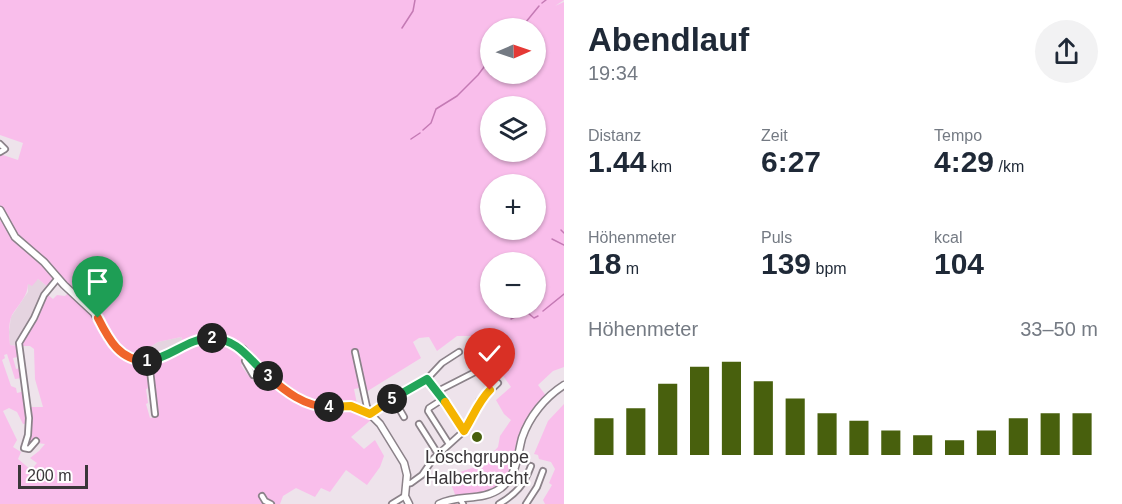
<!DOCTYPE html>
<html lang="de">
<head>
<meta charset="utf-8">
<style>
	:root { --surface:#fff; --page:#f2f2f3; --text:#1f2937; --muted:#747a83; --accent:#48600d }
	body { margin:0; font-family:Arial,sans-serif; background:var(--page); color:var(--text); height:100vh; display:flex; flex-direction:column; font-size:22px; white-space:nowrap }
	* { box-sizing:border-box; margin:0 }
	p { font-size:20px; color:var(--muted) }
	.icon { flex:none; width:33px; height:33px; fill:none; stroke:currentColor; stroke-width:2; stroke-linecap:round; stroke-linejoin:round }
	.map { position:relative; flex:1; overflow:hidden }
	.side { display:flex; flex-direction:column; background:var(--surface); width:558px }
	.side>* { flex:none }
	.needle { width:39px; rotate:88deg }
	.tools { position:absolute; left:480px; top:18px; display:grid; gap:12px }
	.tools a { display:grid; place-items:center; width:66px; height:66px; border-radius:50%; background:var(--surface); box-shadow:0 2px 4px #0004; font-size:30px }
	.scale { position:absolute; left:18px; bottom:15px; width:70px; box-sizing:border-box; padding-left:6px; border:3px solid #3a3639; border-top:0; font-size:16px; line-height:21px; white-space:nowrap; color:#3a3639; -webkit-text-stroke:4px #fff; paint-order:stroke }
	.pin { position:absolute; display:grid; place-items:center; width:51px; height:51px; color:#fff; margin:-62px -26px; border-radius:50% 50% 50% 0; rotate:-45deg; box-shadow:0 0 6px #0007 }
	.pin .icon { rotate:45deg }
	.km { position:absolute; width:30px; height:30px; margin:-15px; border-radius:50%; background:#222; color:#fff; font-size:16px; line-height:30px; text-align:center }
	.round { display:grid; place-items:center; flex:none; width:63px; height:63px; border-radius:32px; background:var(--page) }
	.head { display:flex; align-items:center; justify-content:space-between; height:102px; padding:0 24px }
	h1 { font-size:33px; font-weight:800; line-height:45px }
	.figures { display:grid; grid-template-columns:repeat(3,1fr); gap:9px; height:102px; padding:6px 24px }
	.figures div { display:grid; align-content:center }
	.figures b { font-size:30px; font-weight:800 }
	.figures small { font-size:16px; font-weight:400 }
	.figures p { font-size:16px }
	.chart { height:168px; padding:12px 24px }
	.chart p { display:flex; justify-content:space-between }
	.chart svg { width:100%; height:108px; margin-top:6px; stroke:var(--accent); stroke-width:6 }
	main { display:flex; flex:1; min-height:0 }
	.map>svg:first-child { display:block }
	.built { fill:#e5d4e0 }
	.green { fill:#f9beeb; fill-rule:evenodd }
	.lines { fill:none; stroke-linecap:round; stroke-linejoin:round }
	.stream { stroke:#c47ab4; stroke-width:1.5 }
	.minor-casing { stroke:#8b8289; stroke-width:8 }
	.major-casing { stroke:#8b8289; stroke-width:9 }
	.minor { stroke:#fff; stroke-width:4.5 }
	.major { stroke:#fff; stroke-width:6 }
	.split-1-casing { stroke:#fff; stroke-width:12 }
	.split-2-casing { stroke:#fff; stroke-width:12 }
	.split-3-casing { stroke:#fff; stroke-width:12 }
	.split-4-casing { stroke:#fff; stroke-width:12 }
	.split-5-casing { stroke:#fff; stroke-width:12 }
	.split-6-casing { stroke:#fff; stroke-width:12 }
	.split-7-casing { stroke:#fff; stroke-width:12 }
	.split-1 { stroke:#f0652b; stroke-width:8 }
	.split-2 { stroke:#22a559; stroke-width:8 }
	.split-3 { stroke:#22a559; stroke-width:8 }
	.split-4 { stroke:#f0652b; stroke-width:8 }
	.split-5 { stroke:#f5b400; stroke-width:8 }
	.split-6 { stroke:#22a559; stroke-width:8 }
	.split-7 { stroke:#f5b400; stroke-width:8 }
	.poi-dot { fill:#48600d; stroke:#fff; stroke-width:2 }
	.labels { text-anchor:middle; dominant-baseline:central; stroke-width:4.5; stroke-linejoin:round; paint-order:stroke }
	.poi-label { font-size:18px; fill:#3a3639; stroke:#fff }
</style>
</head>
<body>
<main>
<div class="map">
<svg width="564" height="504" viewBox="0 0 564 504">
	<rect width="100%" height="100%" fill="#eee3eb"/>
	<!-- built -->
	<path class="built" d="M 38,279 L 48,287 L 18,346 L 10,345 L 9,332 L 11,317 L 28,292 L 28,284 Z
		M 181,337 L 184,343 L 165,354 L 149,358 L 145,350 L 158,342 Z"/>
	<!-- green -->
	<path class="green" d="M 0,0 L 564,0 L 555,6 L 564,2 L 564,367 L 553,371 L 538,385 L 547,397 C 536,411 521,426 516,444 C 515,449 516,456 514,462 C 508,492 480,494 456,497 L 448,476 L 481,465 L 498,447 L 500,436 L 511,420 L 504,414 L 496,400 L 511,387 L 474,336 L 457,336 L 437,351 L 429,337 L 419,338 L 413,342 L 421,358 L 366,392 L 365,387 L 354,389 L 357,404 C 342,404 322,408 307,401 C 295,394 281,384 269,375 C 259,366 252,353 241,345 C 225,333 199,333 184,343 L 181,337 L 158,342 L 145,350 L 147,352 L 143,359 C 137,357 129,355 124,352 C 108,343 103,319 91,305 C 65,283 8,238 0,205 C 0,192 0,168 0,154 L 18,160 L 23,143 L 0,135 ZM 490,28 L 536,28 L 536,74 L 490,74 ZM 490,106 L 536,106 L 536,152 L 490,152 ZM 490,184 L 536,184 L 536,230 L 490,230 ZM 490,262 L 536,262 L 536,308 L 490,308 Z
		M 0,220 L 20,246 L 49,271 L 53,281 L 47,294 L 53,299 L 57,295 L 65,296 L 68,293 L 95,318 L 110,345 L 116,351 L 114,352 L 116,355 L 148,365 L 149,388 L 146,389 L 148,403 L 146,404 L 150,418 L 156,417 L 157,399 L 153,399 L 152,365 L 166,360 L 193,343 L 216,340 L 233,345 L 248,357 L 241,365 C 248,375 254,384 266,388 L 268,379 L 301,403 L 319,409 L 320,412 C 334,402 358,410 372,419 L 351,437 L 364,449 L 375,440 L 384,456 L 380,467 L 367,485 L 346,470 L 330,492 L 321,488 L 315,497 L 296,488 L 283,496 L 280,504 L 265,504 L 264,501 L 262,504 L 0,504 ZM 38,279 L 48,287 L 40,297 L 18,346 L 10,345 C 9,335 8,324 12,315 C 18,305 28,296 28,284 L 32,286 ZM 20,346 L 30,346 L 34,349 L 35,379 L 43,407 L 27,407 L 25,391 L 17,393 L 16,388 L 11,386 L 2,360 L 5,358 L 4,355 L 7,354 L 15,379 L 22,378 L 21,368 L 16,369 L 13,358 L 22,356 ZM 9,408 L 17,412 L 23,424 L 30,423 L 31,431 L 27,447 L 28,448 L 35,437 L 37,438 L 37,443 L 45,444 L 39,451 L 30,458 L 37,463 L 31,470 L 18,459 L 21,452 L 13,447 L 17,440 L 3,411 Z
		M 564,404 L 564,504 L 545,504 L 543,500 L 552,485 L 549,483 L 555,469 L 551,462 L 539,459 L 538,455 L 534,454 L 548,421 Z"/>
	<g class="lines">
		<!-- stream -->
		<path class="stream" d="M 542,3 L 546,0
			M 402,28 L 413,11 L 415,0
			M 521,28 L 539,6
			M 423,130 L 431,123 L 436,109 L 457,96 L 478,75 L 490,59
			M 411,139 L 420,133
			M 561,230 L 564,233
			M 552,239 L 564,245
			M 543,311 L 564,294
			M 511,319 L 521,314 L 528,313 L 534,318 L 538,316"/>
		<defs>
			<path id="minor" d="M 0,144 L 5,149 L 0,152
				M 355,352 L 367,407 L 371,412
				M 251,357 L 245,361 L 253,375
				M 149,361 L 155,414
				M 427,379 L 464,431
				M 436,392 L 481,369
				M 393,398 L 404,417
				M 443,399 L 429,408 L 428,411 L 449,444
				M 370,414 L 382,404 L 427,379 L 442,363 L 459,352
				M 419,424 L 438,454
				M 36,441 L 29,449 L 24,448 L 28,435 L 29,418 L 19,343 L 34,318 L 44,295 L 58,278
				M 406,484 L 411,483 L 422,475 L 433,459 L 464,431 L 473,418 L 479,401 L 498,383
				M 262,496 L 265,501 L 271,504
				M 460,499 L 463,504
				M 392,504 L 405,496
				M 499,504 C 516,494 524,485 531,466
				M 526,504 L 537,487 L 543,471"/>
			<path id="major" d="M 0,210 L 15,237 L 44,262 L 64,285 L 94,313 L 109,340 L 125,355 L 138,360 L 154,360 L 166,356 L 197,340 L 222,339 L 243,349 L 267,376 L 303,401 L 318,406 L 351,406 L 370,414 L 380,424 L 404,463 L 407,475 L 405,496 L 409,504
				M 439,504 C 459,494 482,502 501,488 C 517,475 517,457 522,438 C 529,417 545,397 564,385"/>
		</defs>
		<!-- minor casing -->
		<use href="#minor" class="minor-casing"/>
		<!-- major casing -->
		<use href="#major" class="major-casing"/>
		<!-- minor -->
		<use href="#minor" class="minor"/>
		<!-- major -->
		<use href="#major" class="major"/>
	</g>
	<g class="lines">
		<defs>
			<path id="split-1" d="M 98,318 C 109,340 120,361 147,361"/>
			<path id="split-2" d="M 147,361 C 171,358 187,338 212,338"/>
			<path id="split-3" d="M 212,338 C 240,340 249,360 268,376"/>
			<path id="split-4" d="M 268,376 C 285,391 305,407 329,407"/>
			<path id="split-5" d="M 329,407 L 351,406 L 370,414 L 392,399"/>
			<path id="split-6" d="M 392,399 L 427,379 L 445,402"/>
			<path id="split-7" d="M 445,402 L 464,431 C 473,417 478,402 490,390"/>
		</defs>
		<!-- split-1 casing -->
		<use href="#split-1" class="split-1-casing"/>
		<!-- split-2 casing -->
		<use href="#split-2" class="split-2-casing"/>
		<!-- split-3 casing -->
		<use href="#split-3" class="split-3-casing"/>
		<!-- split-4 casing -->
		<use href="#split-4" class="split-4-casing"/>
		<!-- split-5 casing -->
		<use href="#split-5" class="split-5-casing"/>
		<!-- split-6 casing -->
		<use href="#split-6" class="split-6-casing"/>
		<!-- split-7 casing -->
		<use href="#split-7" class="split-7-casing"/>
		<!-- split-1 -->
		<use href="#split-1" class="split-1"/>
		<!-- split-2 -->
		<use href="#split-2" class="split-2"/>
		<!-- split-3 -->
		<use href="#split-3" class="split-3"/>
		<!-- split-4 -->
		<use href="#split-4" class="split-4"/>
		<!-- split-5 -->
		<use href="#split-5" class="split-5"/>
		<!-- split-6 -->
		<use href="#split-6" class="split-6"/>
		<!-- split-7 -->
		<use href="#split-7" class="split-7"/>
	</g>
	<!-- markers -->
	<circle class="poi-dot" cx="477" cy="437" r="6"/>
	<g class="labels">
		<!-- poi labels -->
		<g class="poi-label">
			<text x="477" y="457">Löschgruppe<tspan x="477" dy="21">Halberbracht</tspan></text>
		</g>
	</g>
</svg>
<div class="tools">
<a><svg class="needle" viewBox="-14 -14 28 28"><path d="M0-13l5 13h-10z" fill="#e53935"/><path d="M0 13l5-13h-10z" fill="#747a83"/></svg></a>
<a><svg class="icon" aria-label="layers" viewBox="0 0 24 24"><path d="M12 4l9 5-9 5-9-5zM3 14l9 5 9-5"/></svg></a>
<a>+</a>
<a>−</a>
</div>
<div class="scale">200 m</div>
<div class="pin" style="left:98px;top:318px;background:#1e9e55"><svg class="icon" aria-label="arrive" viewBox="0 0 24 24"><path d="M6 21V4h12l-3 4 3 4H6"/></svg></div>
<div class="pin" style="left:490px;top:390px;background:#d93025"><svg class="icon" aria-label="check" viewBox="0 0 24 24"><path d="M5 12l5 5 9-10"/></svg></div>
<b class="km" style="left:147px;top:361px">1</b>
<b class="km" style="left:212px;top:338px">2</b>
<b class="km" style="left:268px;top:376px">3</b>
<b class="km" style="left:329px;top:407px">4</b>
<b class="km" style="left:392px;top:399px">5</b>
</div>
<section class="side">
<div class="head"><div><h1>Abendlauf</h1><p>19:34</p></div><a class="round"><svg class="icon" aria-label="share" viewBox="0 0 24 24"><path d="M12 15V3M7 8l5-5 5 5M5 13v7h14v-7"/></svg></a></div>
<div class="figures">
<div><p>Distanz</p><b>1.44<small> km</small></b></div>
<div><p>Zeit</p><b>6:27</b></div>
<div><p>Tempo</p><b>4:29<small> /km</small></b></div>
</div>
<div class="figures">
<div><p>Höhenmeter</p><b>18<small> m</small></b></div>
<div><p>Puls</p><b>139<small> bpm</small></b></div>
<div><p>kcal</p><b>104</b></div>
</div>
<div class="chart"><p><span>Höhenmeter</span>33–50 m</p>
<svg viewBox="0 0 160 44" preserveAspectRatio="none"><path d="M5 44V29M15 44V25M25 44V15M35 44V8M45 44V6M55 44V14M65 44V21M75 44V27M85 44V30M95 44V34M105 44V36M115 44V38M125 44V34M135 44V29M145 44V27M155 44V27"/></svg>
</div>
</section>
</main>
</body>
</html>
